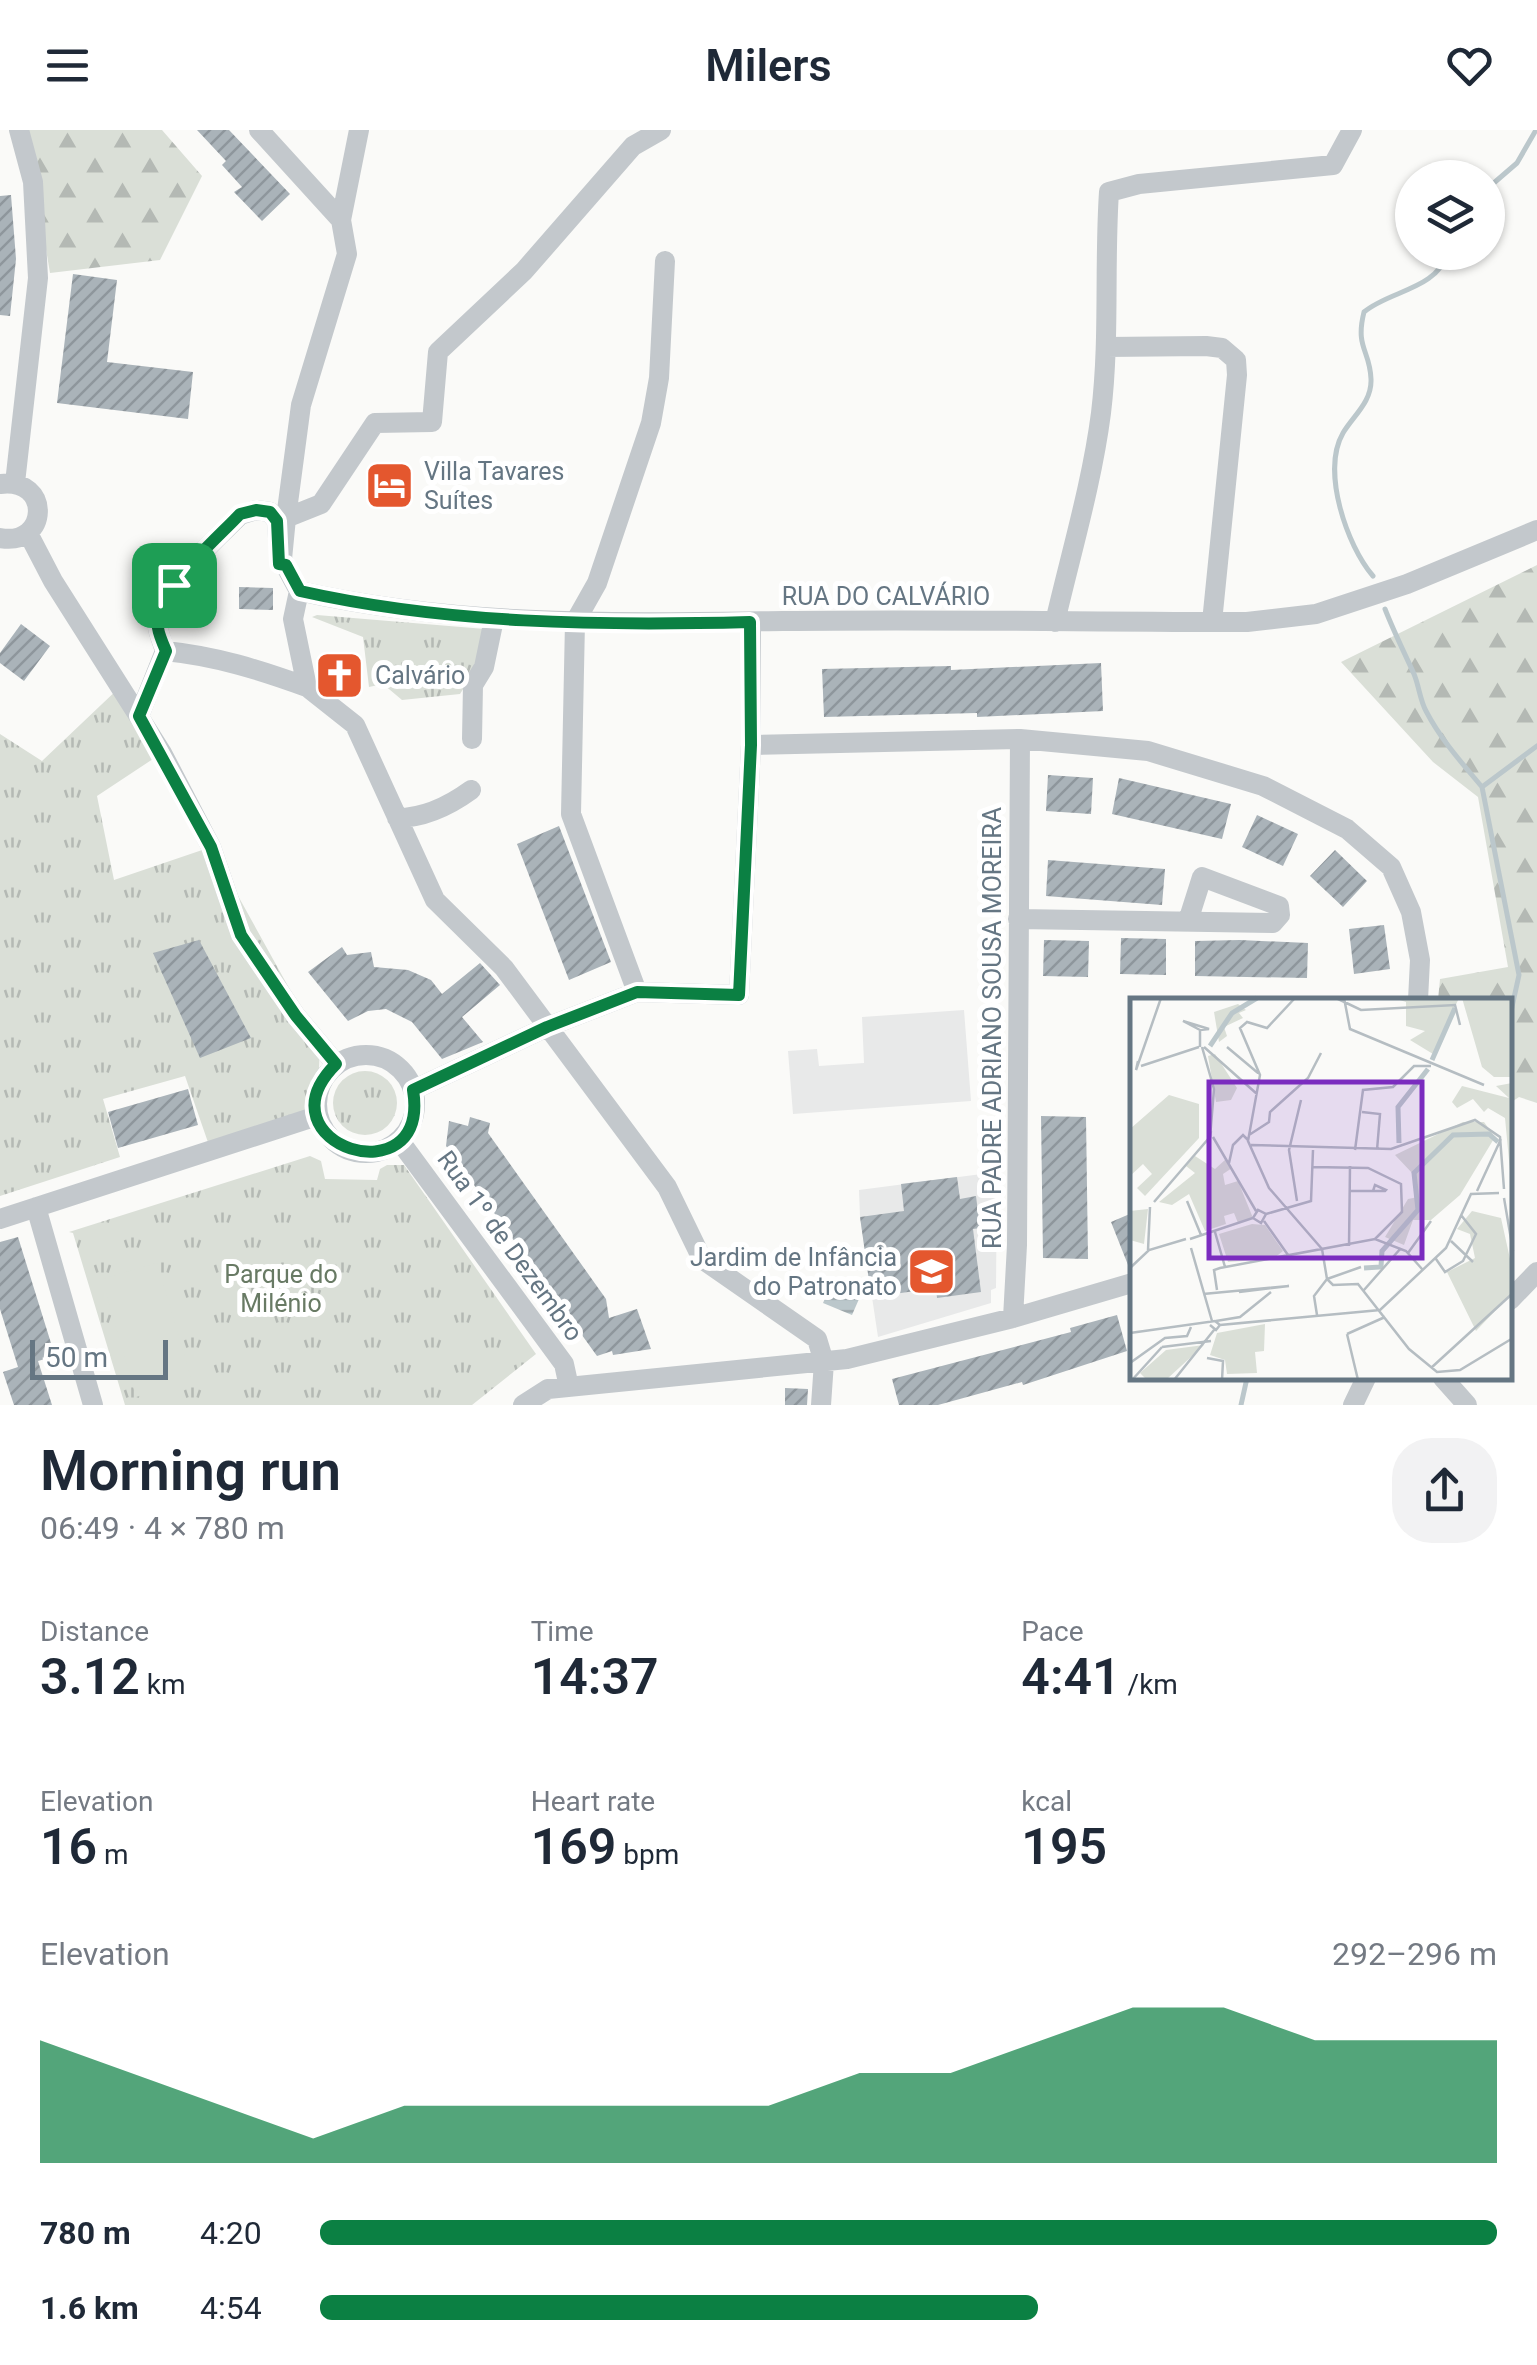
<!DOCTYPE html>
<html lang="en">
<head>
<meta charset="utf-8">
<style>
	:root { --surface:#fff; --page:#f2f2f3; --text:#1f2937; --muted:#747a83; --accent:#0b8043 }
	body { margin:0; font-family:Roboto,sans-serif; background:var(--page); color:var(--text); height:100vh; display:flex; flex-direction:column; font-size:38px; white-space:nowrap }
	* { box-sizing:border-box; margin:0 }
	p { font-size:32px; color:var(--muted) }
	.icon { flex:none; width:55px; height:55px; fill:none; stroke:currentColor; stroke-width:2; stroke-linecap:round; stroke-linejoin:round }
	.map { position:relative; height:1275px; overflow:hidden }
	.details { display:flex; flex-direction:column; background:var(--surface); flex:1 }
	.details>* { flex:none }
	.tools { position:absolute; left:1395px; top:30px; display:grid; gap:20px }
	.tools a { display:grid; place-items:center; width:110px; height:110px; border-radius:50%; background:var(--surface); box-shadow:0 2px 8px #0004; font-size:50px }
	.scale { position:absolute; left:30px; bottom:25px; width:138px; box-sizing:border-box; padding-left:10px; border:5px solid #657683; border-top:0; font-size:28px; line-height:35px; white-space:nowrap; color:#657683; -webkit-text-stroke:8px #fff; paint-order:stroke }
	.pin { position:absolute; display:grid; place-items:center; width:85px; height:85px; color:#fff; margin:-42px; border-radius:20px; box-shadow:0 5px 15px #0006 }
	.round { display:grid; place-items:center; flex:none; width:105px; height:105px; border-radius:40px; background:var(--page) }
	.summary { display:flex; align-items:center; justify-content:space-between; height:170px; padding:0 40px }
	h1 { font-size:55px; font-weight:600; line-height:75px }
	.figures { display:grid; grid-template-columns:repeat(3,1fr); gap:15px; height:170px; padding:10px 40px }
	.figures div { display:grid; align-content:center }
	.figures b { font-size:50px; font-weight:600 }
	.figures small { font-size:28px; font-weight:400 }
	.figures p { font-size:28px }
	.chart { height:280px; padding:20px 40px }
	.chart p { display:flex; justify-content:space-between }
	.chart svg { width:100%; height:180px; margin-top:10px; fill:var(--accent); opacity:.7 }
	ul { padding:0 40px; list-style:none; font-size:32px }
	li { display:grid; grid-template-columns:160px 120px 1fr; align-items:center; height:75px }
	li i { height:25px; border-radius:12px; background:var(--accent) }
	header { display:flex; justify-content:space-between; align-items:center; height:130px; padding:0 40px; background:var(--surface); font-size:45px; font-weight:600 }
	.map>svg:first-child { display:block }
	.built { fill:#e8e9e9 }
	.grass { fill:url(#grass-tufts) }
	.forest { fill:url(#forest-firs) }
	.pitch { fill:#dadfd7 }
	.water { fill:url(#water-rules) }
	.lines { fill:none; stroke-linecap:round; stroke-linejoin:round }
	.stream { stroke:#bbc7cb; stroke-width:5 }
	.building { fill:url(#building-hatch) }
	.minor { stroke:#c3c8cc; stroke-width:20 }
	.route-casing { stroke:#fff; stroke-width:20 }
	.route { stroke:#0b8043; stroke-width:12 }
	.labels { text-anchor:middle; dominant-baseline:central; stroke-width:10; stroke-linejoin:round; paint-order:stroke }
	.poi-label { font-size:25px; fill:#657683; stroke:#fff; text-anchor:start }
	.street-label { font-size:25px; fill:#657683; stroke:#fff }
	.park-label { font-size:25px; fill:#687a64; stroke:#fff }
	.inset-river { fill:none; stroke:#bbc7cb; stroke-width:5 }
	.inset-road { fill:none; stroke:#b5bdc2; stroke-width:2.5 }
	.view { fill:#7b2cbf; fill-opacity:0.15; stroke:#7b2cbf; stroke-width:5 }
	.inset-edge { fill:none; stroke:#657683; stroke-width:5 }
</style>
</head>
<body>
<header><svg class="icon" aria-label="menu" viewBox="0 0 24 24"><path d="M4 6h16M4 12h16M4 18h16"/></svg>Milers<svg class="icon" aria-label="heart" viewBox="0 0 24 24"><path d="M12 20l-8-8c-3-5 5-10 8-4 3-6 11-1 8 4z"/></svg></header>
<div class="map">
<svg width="1537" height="1275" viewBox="0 0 1537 1275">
	<defs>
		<pattern id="grass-tufts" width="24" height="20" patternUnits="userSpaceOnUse" patternTransform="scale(2.5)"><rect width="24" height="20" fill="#dadfd7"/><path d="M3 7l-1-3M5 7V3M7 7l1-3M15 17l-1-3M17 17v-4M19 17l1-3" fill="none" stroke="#b4b9b4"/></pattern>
		<pattern id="forest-firs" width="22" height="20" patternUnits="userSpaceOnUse" patternTransform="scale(2.5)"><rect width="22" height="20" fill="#dadfd7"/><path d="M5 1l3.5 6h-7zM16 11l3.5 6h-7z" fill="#b4b9b4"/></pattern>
		<pattern id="water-rules" width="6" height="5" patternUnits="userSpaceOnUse" patternTransform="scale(2.5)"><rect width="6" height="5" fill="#bbc7cb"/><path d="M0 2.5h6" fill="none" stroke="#9ca6aa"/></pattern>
		<pattern id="building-hatch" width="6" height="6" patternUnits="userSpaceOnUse" patternTransform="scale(2.5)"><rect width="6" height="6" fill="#aab3b9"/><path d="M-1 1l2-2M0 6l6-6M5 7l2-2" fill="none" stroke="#8e969c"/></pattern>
	</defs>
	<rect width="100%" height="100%" fill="#fafaf8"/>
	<!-- built -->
	<path class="built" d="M 964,880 L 971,971 L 793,984 L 788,921 L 817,919 L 819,936 L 864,933 L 862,887 Z
		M 997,1042 L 996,1158 L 991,1160 L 991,1173 L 878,1207 L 860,1087 L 859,1060 Z"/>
	<!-- grass -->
	<path class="grass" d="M 317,485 L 485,499 L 476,539 L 460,564 L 402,570 L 383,554 L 369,557 L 363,507 L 312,487 Z
		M 121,556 L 162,623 L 97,666 L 114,750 L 211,717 L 320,914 L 317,986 L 211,1021 L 185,946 L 103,969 L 120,1027 L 0,1066 L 0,604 L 42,631 Z
		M333 973a32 32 0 1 1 64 0a32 32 0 1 1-64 0Z
		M 310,1026 L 321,1031 L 325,1049 L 377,1050 L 380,1039 L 387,1035 L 404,1035 L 536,1224 L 472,1275 L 125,1275 L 73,1103 L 69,1102 Z"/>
	<!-- forest -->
	<path class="forest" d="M 26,0 L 162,0 L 202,46 L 160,130 L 50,143 Z
		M 1537,435 L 1537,973 L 1519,967 L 1510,973 L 1510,870 L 1438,870 L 1440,849 L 1508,837 L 1478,667 L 1433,632 L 1341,532 Z"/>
	<!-- pitch -->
	<path class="pitch" d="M 157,1133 L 192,1251 L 136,1267 L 102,1149 Z"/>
	<!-- water -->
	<path class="water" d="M 830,1157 L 859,1169 L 852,1185 L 823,1173 Z"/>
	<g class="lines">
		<!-- stream -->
		<path class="stream" d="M 1488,58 L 1517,33 L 1536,0
			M 1373,446 C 1347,416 1321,341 1343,303 C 1353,286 1372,272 1371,249 C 1370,220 1355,218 1364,182 C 1390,160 1437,160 1448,122
			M 1385,479 C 1394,502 1404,522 1414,544 C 1419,556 1420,570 1426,581 C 1441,610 1462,633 1482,657
			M 1510,886 L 1519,845 L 1482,657 L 1537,616
			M 1241,1275 L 1247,1248"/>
	</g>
	<!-- building -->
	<path class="building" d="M 197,0 L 229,0 L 290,64 L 262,91 L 234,62 L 242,57 L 222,35 L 226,31 Z
		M 11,65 L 16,129 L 10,186 L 0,185 L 0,66 Z
		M 73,144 L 117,150 L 107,232 L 193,242 L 188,289 L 57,273 Z
		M 239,457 L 273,458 L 273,480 L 239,479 Z
		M 21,494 L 50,516 L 24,551 L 0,533 L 0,523 Z
		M 1101,533 L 1103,581 L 977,587 L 977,583 L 824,587 L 822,539 L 951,536 L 951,540 Z
		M 1048,645 L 1093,648 L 1091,684 L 1046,681 Z
		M 1119,648 L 1231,674 L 1222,709 L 1112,684 Z
		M 1257,685 L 1298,704 L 1283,736 L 1242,717 Z
		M 559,696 L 611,832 L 569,850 L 517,714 Z
		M 1335,720 L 1367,751 L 1343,777 L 1310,746 Z
		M 1048,730 L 1165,739 L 1162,775 L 1046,766 Z
		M 1384,795 L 1390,839 L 1354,844 L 1349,799 Z
		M 1121,808 L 1166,809 L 1166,845 L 1120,844 Z
		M 199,810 L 251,908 L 200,928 L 153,823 Z
		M 1044,810 L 1089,811 L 1088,847 L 1043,846 Z
		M 1240,810 L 1308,813 L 1307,848 L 1195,846 L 1195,811 Z
		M 342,817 L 347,825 L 371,822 L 374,837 L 408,840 L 431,850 L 442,864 L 480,833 L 500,855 L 462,887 L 483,912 L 442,929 L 412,892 L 386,879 L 368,881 L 348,891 L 308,842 Z
		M 188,959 L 198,995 L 118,1018 L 108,982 Z
		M 1041,986 L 1086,987 L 1088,1129 L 1043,1128 Z
		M 470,987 L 490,993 L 488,1003 L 606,1169 L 609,1188 L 637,1179 L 651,1219 L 613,1225 L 612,1221 L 597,1226 L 446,1016 L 449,991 L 468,996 Z
		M 957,1047 L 960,1069 L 976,1066 L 980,1098 L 973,1099 L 981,1162 L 937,1168 L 936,1158 L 894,1164 L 893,1155 L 870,1158 L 860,1087 L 904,1081 L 901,1054 Z
		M 1132,1083 L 1132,1140 L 1130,1140 L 1111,1092 Z
		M 18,1107 L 55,1226 L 38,1231 L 52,1275 L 14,1275 L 3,1242 L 18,1237 L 0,1179 L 0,1112 Z
		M 1117,1185 L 1127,1221 L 1023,1255 L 1022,1252 L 938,1275 L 899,1275 L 892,1249 L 1071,1202 L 1070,1198 Z
		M 785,1258 L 808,1259 L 807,1275 L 785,1275 Z"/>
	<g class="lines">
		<!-- minor -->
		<path class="minor" d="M 259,0 L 341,90
			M 359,0 L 341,90 L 347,124 L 301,275 L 286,388 L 282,429 L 299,461 L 293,489 L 307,557 L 355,595 L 435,770 L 504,838 L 667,1057 L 702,1129 L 817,1209 L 824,1232 L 821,1275
			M 1106,217 L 1206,216 L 1222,218 L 1236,230 L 1237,245 L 1212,492
			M 15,353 L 38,148 L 33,52 L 19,0
			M 0,354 C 52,347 49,417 0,408
			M 286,388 L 321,374 L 375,293 L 432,292 L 438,222 L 524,141 L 633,16 L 661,0
			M 28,403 L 53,451 L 162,623 L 211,717 L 241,805 L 296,886 L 336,934
			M 299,461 C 459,497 621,493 783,491 C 938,489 1092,492 1247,492 L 1316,484 L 1407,454 L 1537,400
			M 1055,492 C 1071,423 1092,353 1101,283 C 1110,209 1104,136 1109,62 L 1139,54 L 1333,35 L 1352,0
			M 165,521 C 216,526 260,540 307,557
			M 139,586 L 165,521 C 163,514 159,505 158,498 C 154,461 216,410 240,385 L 256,380 L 270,382 L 277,391 L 278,408
			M 472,609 L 473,555 L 484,537 L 494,489
			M 751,615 L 1020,609 L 1148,621 L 1263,656 L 1347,699 L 1391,737 L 1411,782 L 1420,830 L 1418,870
			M 397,688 C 425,688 449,676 471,660
			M 1018,789 L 1273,793 L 1280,785 L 1279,776 L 1202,747 L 1188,791
			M 637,862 L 571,684 L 575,492 L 597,453 L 651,293 L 659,248 L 665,131
			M317 974a49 49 0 1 1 98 0a49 49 0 1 1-98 0Z
			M 413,960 L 547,897 L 637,862 L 739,865 L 751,615 L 751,492
			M 399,1010 L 564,1234 L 569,1257
			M 36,1077 L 93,1275
			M 0,1089 L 317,986
			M 1510,1170 L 1537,1142
			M 1013,1188 L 1017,1115 L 1020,609
			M 1443,1248 L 1467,1275
			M 523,1275 L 548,1259 L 847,1229 L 1013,1188 L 1132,1153
			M 1353,1275 L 1366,1248"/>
	</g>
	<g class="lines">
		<defs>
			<path id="route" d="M 256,380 L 270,382 L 277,391 L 279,434 L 286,435 L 300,461 C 447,494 600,496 750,492 L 751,615 L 739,865 L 637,862 L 547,897 L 413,960 C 431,1070 255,1015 336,934 L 296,886 L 241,805 L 211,717 L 139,586 L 166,521 C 163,514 159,505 158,498 C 154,461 216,410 240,384 Z"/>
		</defs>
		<!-- route casing -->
		<use href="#route" class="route-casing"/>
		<!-- route -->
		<use href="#route" class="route"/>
	</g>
	<!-- icons -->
	<defs>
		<symbol id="hotel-square" viewBox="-11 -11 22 22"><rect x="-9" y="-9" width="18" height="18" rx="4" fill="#e4572e" stroke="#fff"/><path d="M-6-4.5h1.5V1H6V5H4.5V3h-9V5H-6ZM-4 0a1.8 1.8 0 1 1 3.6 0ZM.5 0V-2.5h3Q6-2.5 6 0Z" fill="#fff"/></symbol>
		<symbol id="church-square" viewBox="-11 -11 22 22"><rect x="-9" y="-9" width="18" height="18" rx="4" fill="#e4572e" stroke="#fff"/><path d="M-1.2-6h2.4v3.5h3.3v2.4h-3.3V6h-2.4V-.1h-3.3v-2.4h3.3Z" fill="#fff"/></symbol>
		<symbol id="school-square" viewBox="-11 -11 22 22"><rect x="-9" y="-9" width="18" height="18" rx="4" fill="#e4572e" stroke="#fff"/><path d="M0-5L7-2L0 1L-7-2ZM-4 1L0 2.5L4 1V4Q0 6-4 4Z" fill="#fff"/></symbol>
	</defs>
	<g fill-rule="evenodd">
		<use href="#hotel-square" x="362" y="328" width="55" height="55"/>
		<use href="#church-square" x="312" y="518" width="55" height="55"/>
		<use href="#school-square" x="904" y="1114" width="55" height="55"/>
	</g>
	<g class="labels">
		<!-- poi labels -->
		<g class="poi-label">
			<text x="424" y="341">Villa Tavares<tspan x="424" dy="29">Suítes</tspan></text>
			<text x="375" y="545">Calvário</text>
			<text x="897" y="1127" text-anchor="end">Jardim de Infância<tspan x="897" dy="29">do Patronato</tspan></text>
		</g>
		<!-- street labels -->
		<g class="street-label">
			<text x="886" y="466">RUA DO CALVÁRIO</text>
			<text transform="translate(992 898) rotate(-90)">RUA PADRE ADRIANO SOUSA MOREIRA</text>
			<text transform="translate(510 1116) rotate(54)">Rua 1º de Dezembro</text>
		</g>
		<!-- park labels -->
		<g class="park-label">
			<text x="281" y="1144">Parque do<tspan x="281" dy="29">Milénio</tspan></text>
		</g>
	</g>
	<!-- overview -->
	<g transform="translate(1130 868)">
		<rect width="382" height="382" fill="#fafaf8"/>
		<path d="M 65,158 L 85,171 L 96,161 L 102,170 L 93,176 L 95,187 L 108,183 L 123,220 L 108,225 L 104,215 L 94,218 L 96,226 L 75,233 L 59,196 L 42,207 L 29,204 L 65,175 L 56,168 ZM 122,226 L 135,227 L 153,253 L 143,261 L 98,264 L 89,236 ZM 135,326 L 134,353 L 125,354 L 127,375 L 97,376 L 95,362 L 80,357 L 87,335 ZM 74,347 L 37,381 L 17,382 L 10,375 L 36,352 Z" fill="#dadfd7"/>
		<path d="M 264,0 L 329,0 L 303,56 L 280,42 L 295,33 L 276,28 L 276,4 ZM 332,0 L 382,0 L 382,79 L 364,79 L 352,69 ZM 108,6 L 116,12 L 109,15 L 113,20 L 94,29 L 97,38 L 89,44 L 84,14 ZM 85,56 L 107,90 L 101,102 L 86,104 L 78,58 ZM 382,85 L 382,194 L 375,120 L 358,110 L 354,114 L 343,101 L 327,110 L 322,104 L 332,88 L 379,100 L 366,88 ZM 333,124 L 354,124 L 365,139 L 330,197 L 301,222 L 283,222 L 274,247 L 255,239 L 278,201 L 288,199 L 283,176 L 265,157 ZM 18,211 L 14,246 L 0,242 L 0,213 ZM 342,213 L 371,220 L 382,270 L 382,295 L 346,333 L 317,274 L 345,260 L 340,236 L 327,231 Z" fill="#dadfd7"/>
		<path d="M 39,97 L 69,106 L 69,140 L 15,198 L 7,190 L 22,176 L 13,166 L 0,178 L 0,131 Z" fill="#dadfd7"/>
		<path class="inset-river" d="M 80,48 L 102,15 L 127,0M 302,62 L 325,10M 269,145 L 268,109 L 298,71M 234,270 L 251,269 L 252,253 L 288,212 L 284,175 L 323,137 L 359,136 L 368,144"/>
		<path class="inset-road" d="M 165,0 L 137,30 L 117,24 L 110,30 L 130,77 L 118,143 L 139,190 L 192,251 L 197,281M 206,0 L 231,12 L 325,7 L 330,27M 214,0 L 220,31 L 354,87M 70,49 L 70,32 L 79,31 L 53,23 L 70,32M 72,49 L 84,91 L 80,140 L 81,133M 74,49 L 127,96M 97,49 L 128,75M 8,63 L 6,72 L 31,0M 11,68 L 69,49M 232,114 L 250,116 L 247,152M 119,137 L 139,124 L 140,114 L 178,80 L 191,55M 83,139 L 126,213M 121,147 L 261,151 L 345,122 L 370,139 L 374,191M 225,152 L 233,92 L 263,89 L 284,68 L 301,68M 99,165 L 103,147 L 113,137 L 118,142M 183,169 L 238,170 L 271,186 L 272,214 L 245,241M 220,193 L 255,193 L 256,192 L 245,187 L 243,193M 347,193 L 371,141M 374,200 L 383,253M 57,203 L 71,237M 167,203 L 159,152 L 171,102M 24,204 L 79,140M 136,216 L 181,203 L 183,152M 134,223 L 158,257M 85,234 L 95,269M 60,241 L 123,220 L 128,212 L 136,216 L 131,225 L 123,220M 321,243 L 343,264M 219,248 L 220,168M 61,250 L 82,323M 18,252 L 20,209M 278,255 L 301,223M 306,261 L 315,274 L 333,263 L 346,236 L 331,217M 0,270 L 19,252 L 56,241M 197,281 L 203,287 L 228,286 L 279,351 L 307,374 L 330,372 L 383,340M 197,281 L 231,269M 87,292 L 84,272 L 90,270 L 245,241 L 276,253 L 292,271M 234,292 L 271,250M 73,296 L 159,288 L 109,294M 187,317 L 184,298 L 197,281M 86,323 L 110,319 L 141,294M 90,327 L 250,312 L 316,250 L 341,196 L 369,195M 0,335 L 85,323 L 90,327 L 86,332 L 80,327M 217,336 L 228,382M 217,336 L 255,319M 32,349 L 81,343M 77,360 L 93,363 L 92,382M 0,365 L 35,340 L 57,338 L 61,329M 301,370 L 383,295M 2,382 L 32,349M 44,382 L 84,332"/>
		<path class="view" d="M 79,84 L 292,84 L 292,260 L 79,260 Z"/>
		<rect width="382" height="382" class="inset-edge"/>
	</g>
</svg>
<div class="tools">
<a><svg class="icon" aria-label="layers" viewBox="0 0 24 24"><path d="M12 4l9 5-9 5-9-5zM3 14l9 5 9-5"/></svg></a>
</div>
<div class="scale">50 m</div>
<div class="pin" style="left:174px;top:455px;background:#1e9e55"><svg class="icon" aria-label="arrive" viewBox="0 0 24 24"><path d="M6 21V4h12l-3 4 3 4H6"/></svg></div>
</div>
<section class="details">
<div class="summary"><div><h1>Morning run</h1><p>06:49 · 4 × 780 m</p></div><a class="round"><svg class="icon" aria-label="share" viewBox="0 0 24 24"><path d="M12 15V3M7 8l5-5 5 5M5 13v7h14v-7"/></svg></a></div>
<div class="figures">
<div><p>Distance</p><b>3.12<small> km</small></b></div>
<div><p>Time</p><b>14:37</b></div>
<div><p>Pace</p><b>4:41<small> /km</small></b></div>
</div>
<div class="figures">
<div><p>Elevation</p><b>16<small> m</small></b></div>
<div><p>Heart rate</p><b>169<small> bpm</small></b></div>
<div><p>kcal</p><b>195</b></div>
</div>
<div class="chart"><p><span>Elevation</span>292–296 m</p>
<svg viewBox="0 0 160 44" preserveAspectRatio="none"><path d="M0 44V14L10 22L20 30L30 38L40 30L50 30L60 30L70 30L80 30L90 22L100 22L110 14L120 6L130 6L140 14L150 14L160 14V44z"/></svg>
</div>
<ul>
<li><b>780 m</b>4:20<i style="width:100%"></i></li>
<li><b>1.6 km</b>4:54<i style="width:61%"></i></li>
</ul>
</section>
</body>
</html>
